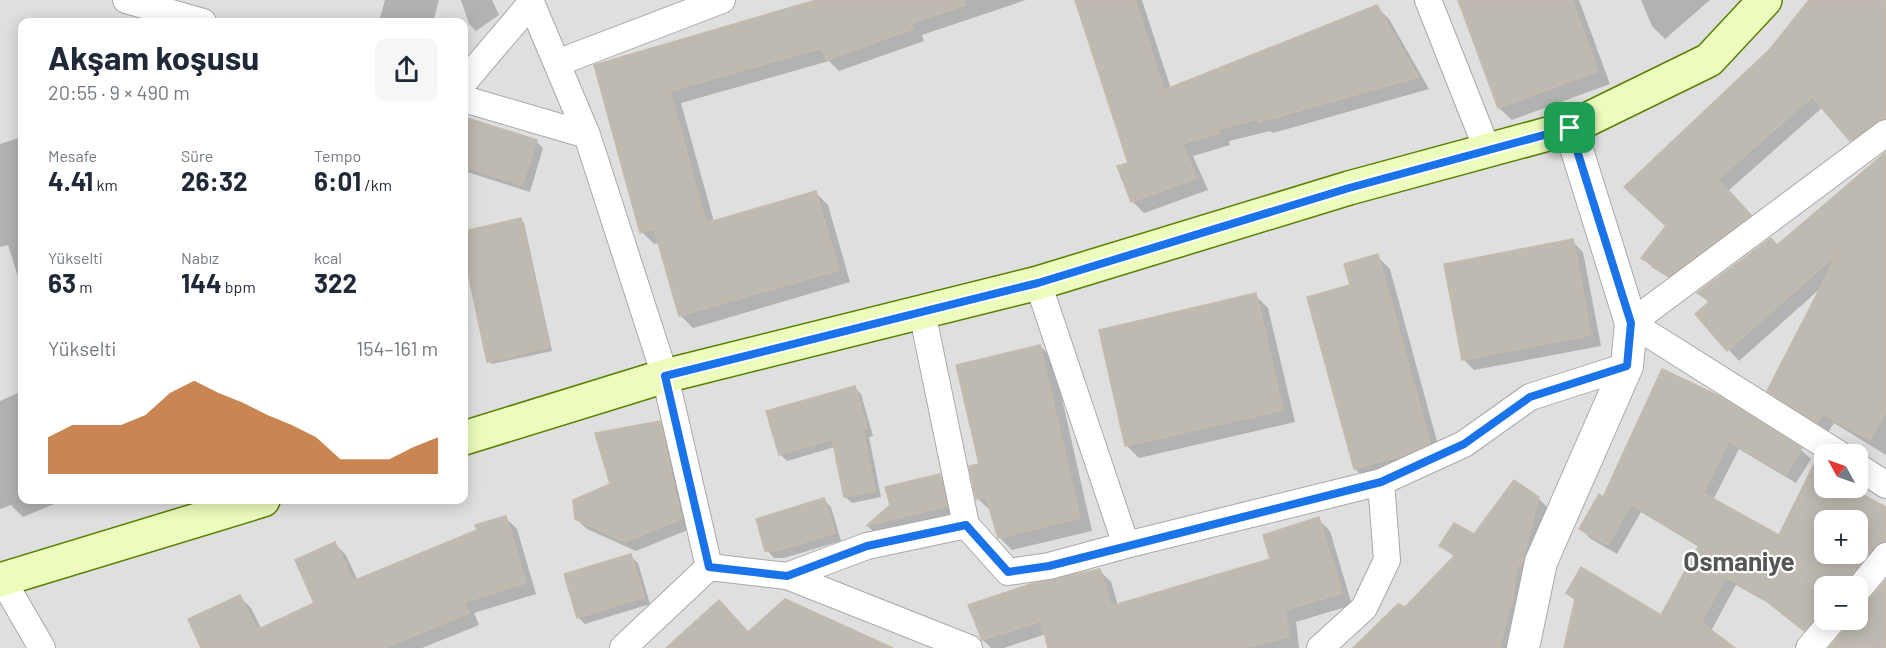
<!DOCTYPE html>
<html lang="tr">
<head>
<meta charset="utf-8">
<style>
	:root { --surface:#fff; --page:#f6f6f7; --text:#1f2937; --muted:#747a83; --accent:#b45309 }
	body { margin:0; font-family:Barlow,sans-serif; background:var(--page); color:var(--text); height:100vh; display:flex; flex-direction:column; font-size:22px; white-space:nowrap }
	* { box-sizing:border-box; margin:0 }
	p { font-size:20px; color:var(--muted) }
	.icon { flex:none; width:33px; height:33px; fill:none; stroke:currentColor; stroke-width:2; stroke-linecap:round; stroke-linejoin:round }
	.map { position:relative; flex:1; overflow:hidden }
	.sheet { position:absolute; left:18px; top:18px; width:450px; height:486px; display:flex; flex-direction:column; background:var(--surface); border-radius:12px; box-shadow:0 3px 15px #0003 }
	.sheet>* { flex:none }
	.needle { width:39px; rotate:310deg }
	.controls { position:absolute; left:1814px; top:444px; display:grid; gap:12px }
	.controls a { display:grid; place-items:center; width:54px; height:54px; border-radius:12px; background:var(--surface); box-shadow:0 3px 15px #0003; font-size:30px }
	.pin { position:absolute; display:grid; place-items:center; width:51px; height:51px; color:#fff; margin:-26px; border-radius:12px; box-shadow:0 3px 9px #0006 }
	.round { display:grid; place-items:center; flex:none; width:63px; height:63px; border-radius:12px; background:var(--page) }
	.overview { display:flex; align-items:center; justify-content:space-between; height:102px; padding:0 30px }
	h1 { font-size:33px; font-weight:700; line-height:45px }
	.stats { display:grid; grid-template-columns:repeat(3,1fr); gap:9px; height:102px; padding:6px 30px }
	.stats div { display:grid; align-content:center }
	.stats b { font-size:26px; font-weight:700 }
	.stats small { font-size:16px; font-weight:400 }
	.stats p { font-size:16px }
	.chart { height:168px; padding:12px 30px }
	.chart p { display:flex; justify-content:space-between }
	.chart svg { width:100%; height:108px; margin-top:6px; fill:var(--accent); opacity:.7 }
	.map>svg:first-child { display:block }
	.residential { fill:#e0dfdf; fill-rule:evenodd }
	.shadow { fill:#0003; fill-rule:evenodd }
	.building { fill:#bfbab1; stroke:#c5bbaa; stroke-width:1.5; fill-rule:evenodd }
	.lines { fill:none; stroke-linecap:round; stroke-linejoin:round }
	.minor-casing { stroke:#a9a9a9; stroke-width:28 }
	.tertiary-casing { stroke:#a9a9a9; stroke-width:34 }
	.secondary-casing { stroke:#588001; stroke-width:36 }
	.minor { stroke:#fff; stroke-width:26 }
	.tertiary { stroke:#fff; stroke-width:32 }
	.secondary { stroke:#ebfcbd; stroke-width:33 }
	.route-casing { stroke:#fff; stroke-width:12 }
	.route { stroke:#1a73e8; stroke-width:8 }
	.labels { text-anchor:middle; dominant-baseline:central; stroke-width:4.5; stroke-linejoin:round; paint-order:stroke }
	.district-label { font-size:26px; font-weight:bold; fill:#555; stroke:#fff }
</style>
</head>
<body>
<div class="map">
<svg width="1886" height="648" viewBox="0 0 1886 648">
	<rect width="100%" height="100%" fill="#f2f1e8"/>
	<!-- residential -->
	<path class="residential" d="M 0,0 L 1886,0 L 1886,648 L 0,648 ZM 22,22 L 464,22 L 464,500 L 22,500 ZM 1824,454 L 1857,454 L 1857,488 L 1824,488 ZM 1824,520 L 1857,520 L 1857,554 L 1824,554 ZM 1824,586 L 1857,586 L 1857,620 L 1824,620 Z"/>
	<!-- shadow -->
	<path class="shadow" d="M 385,0 L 439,0 L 433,22 L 379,22 Z
		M 461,0 L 492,0 L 499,15 L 476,31 L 469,24 Z
		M 821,0 L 1026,0 L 922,35 L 924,41 L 839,71 L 829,61 L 681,103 L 714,222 L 816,193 L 828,205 L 850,282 L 693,328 L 681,316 L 659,243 L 654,244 L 642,232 L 596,66 Z
		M 1077,0 L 1142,0 L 1171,89 L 1377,7 L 1389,19 L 1429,89 L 1273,133 L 1270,131 L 1229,141 L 1230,145 L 1193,156 L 1208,190 L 1144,213 L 1132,201 L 1130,164 Z
		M 1460,0 L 1579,0 L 1610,84 L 1512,120 L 1499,108 Z
		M 1641,0 L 1710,0 L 1665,39 L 1652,26 Z
		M 1811,0 L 1886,0 L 1886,134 L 1862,150 L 1823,107 L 1728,191 L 1760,226 L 1681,285 L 1653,268 L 1643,258 L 1667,226 L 1771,50 Z
		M 465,119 L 536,141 L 543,148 L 530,192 L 464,171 Z
		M 22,137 L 22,289 L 8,245 L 0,247 L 0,144 Z
		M 1886,154 L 1886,455 L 1834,423 L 1828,432 L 1779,401 L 1769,391 L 1822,287 L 1739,361 L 1697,314 L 1709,303 L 1699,293 L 1778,247 Z
		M 521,219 L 524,223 L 552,351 L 492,364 L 488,361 L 464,247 L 464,232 Z
		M 1572,241 L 1583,252 L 1601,346 L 1474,370 L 1463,359 Z
		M 1377,256 L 1390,269 L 1441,456 L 1368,481 L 1355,469 L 1352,286 Z
		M 1255,295 L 1268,308 L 1295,422 L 1139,458 L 1126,445 Z
		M 1040,346 L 1053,359 L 1092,531 L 1012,550 L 996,534 L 991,511 L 977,498 L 981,465 Z
		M 1663,371 L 1801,450 L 1811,459 L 1796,483 L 1739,449 L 1713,500 L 1780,537 L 1824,475 L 1824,488 L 1847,488 L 1886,508 L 1886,556 L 1857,586 L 1824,586 L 1824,620 L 1814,639 L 1772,605 L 1736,585 L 1711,631 L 1733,648 L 1565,648 L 1576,601 L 1568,593 L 1661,617 L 1699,547 L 1641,512 L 1617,554 L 1591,539 L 1581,529 L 1603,499 ZM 1824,520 L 1857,520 L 1857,554 L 1824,554 Z
		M 854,387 L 861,394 L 873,436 L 869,437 L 881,497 L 852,503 L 845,497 L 835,447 L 787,461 L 780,454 Z
		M 22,391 L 22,500 L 64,500 L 23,517 L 11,505 L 0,509 L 0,401 Z
		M 659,422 L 670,433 L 690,529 L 636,551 L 587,529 L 576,519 L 612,484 Z
		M 940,475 L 947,483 L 953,513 L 875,533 L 868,526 L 891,506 Z
		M 1538,498 L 1547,507 L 1510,648 L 1357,648 L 1405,608 L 1455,557 L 1441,546 L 1474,536 Z
		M 824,500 L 831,507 L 841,541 L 784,558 L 774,558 L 767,550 Z
		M 506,518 L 517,529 L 536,594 L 474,613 L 479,625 L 422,648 L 203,648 L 240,597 L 251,608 L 262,630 L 316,604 L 335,544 L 346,555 L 358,581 Z
		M 1318,519 L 1330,531 L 1352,605 L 1296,622 L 1299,648 L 1050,648 L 1046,634 L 1004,648 L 991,648 L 983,640 L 1100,571 L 1111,582 L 1118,605 L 1272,560 Z
		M 630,556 L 638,563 L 650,604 L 585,624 L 578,617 Z"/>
	<!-- building -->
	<path class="building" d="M 816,0 L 965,0 L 966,5 L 911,23 L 913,29 L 826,60 L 822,48 L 670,91 L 706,223 L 816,191 L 839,270 L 679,316 L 654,229 L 640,233 L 594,65 Z
		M 1075,0 L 1135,0 L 1164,90 L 1377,5 L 1418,77 L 1259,122 L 1258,119 L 1218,129 L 1219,133 L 1182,144 L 1197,178 L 1131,202 L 1117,166 L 1128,163 Z
		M 1458,0 L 1572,0 L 1598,71 L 1498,108 Z
		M 1809,0 L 1886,0 L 1886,118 L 1877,121 L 1850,141 L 1812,97 L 1718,179 L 1751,215 L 1669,276 L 1641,258 L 1666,226 L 1624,187 L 1770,49 Z
		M 464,117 L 537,140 L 522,185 L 464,167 Z
		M 1886,152 L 1886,412 L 1870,440 L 1823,414 L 1817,423 L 1767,391 L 1838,253 L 1727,351 L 1695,314 L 1710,301 L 1697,293 L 1771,238 L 1777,245 Z
		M 521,218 L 549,347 L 487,362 L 464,254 L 464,231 Z
		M 1573,239 L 1591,335 L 1462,360 L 1444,264 Z
		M 1378,254 L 1430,443 L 1401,456 L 1354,469 L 1307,297 L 1350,285 L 1344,264 Z
		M 1256,293 L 1283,410 L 1125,446 L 1099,330 Z
		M 1040,345 L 1080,518 L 998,538 L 986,497 L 976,499 L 969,466 L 979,464 L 956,365 Z
		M 1662,369 L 1719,396 L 1802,448 L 1786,475 L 1729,441 L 1703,493 L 1779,535 L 1817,458 L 1824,462 L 1824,488 L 1850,488 L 1886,507 L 1886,541 L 1874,546 L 1843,586 L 1824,586 L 1824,609 L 1804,631 L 1760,596 L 1726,577 L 1701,622 L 1735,648 L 1564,648 L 1575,599 L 1566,593 L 1581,567 L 1661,615 L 1699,545 L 1631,504 L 1608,545 L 1579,529 L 1599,494 L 1603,497 ZM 1824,520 L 1857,520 L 1857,554 L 1824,554 Z
		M 855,386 L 867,429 L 863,430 L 875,491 L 844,497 L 832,439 L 779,455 L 766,411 Z
		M 660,421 L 681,519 L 625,542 L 575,519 L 573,500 L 610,484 L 595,433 Z
		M 940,474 L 947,506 L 866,526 L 890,505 L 885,487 Z
		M 1514,480 L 1539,497 L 1521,566 L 1517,564 L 1513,598 L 1499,648 L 1353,648 L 1398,604 L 1405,607 L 1455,555 L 1439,546 L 1454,523 L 1474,534 Z
		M 824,498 L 835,533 L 776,551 L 765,551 L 756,519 Z
		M 506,516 L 526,583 L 464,602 L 469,613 L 384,648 L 201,648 L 188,619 L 240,595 L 257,630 L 314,603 L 295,560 L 335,542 L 353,581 L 477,530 L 475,525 Z
		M 1319,517 L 1342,593 L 1285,610 L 1289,637 L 1245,648 L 1048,648 L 1041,621 L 982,640 L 968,605 L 1031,584 L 1100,569 L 1111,606 L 1270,559 L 1263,535 Z
		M 631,554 L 644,597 L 577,618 L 564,574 Z
		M 1886,580 L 1886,648 L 1829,648 L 1845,629 L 1848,620 L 1857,620 L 1857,606 L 1868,601 Z
		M 785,599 L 893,648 L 666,648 L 719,600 L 748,632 Z"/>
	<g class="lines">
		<defs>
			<path id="minor" d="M 126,0 L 203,22
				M 530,0 L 587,135
				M 1428,0 L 1487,149
				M 557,63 L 722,0
				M 464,82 L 531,3
				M 464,99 L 587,135 L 665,376 L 709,567
				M 1038,283 L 1126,545 L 1381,482 L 1464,444 L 1530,397 L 1627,366
				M 922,312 L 966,525
				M 1839,454 L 1631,323 L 1886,133
				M 1857,466 L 1886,485
				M 787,576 L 867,546 L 966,525 L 1008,572 L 1049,566 L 1126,545
				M 2,579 L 42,648
				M 1857,591 L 1886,556
				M 623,648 L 709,567 L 787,576 L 969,648
				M 1320,648 L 1364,608 L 1387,560 L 1381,482
				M 1809,648 L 1833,620"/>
			<path id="tertiary" d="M 1523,648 L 1541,562 L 1627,366 L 1631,323 L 1570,128"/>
			<path id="secondary" d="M 464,438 L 665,376 L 1038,283 L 1349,188 L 1570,128 L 1709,60 L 1765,0
				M 0,580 L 263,500"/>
		</defs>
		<!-- minor casing -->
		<use href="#minor" class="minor-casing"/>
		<!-- tertiary casing -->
		<use href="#tertiary" class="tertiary-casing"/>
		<!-- secondary casing -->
		<use href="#secondary" class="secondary-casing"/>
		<!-- minor -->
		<use href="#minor" class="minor"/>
		<!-- tertiary -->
		<use href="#tertiary" class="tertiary"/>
		<!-- secondary -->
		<use href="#secondary" class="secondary"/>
	</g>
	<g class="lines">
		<defs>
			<path id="route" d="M 1570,128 L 1631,323 L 1627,366 L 1530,397 L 1464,444 L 1381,482 L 1049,566 L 1008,572 L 966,525 L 867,546 L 787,576 L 709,567 L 665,376 L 1038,283 L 1349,188 Z"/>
		</defs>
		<!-- route casing -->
		<use href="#route" class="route-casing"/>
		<!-- route -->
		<use href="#route" class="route"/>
	</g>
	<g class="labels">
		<!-- district labels -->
		<g class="district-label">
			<text x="1739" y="560">Osmaniye</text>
		</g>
	</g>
</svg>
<div class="controls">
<a><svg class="needle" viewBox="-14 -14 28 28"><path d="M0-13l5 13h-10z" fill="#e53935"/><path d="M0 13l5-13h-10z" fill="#747a83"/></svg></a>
<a>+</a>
<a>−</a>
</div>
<div class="pin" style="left:1570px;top:128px;background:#1e9e55"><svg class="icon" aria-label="arrive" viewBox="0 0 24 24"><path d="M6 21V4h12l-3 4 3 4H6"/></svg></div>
<section class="sheet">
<div class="overview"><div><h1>Akşam koşusu</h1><p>20:55 · 9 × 490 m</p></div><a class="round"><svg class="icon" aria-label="share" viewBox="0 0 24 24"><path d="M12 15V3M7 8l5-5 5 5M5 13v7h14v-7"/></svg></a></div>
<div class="stats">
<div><p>Mesafe</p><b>4.41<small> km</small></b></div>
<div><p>Süre</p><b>26:32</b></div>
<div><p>Tempo</p><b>6:01<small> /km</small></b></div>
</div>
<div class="stats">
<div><p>Yükselti</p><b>63<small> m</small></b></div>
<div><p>Nabız</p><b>144<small> bpm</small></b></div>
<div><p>kcal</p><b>322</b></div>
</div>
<div class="chart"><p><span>Yükselti</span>154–161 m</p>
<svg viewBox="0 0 160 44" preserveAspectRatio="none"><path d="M0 44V29L10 24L20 24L30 24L40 20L50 11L60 6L70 11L80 15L90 20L100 24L110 29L120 38L130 38L140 38L150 33L160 29V44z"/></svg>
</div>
</section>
</div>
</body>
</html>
